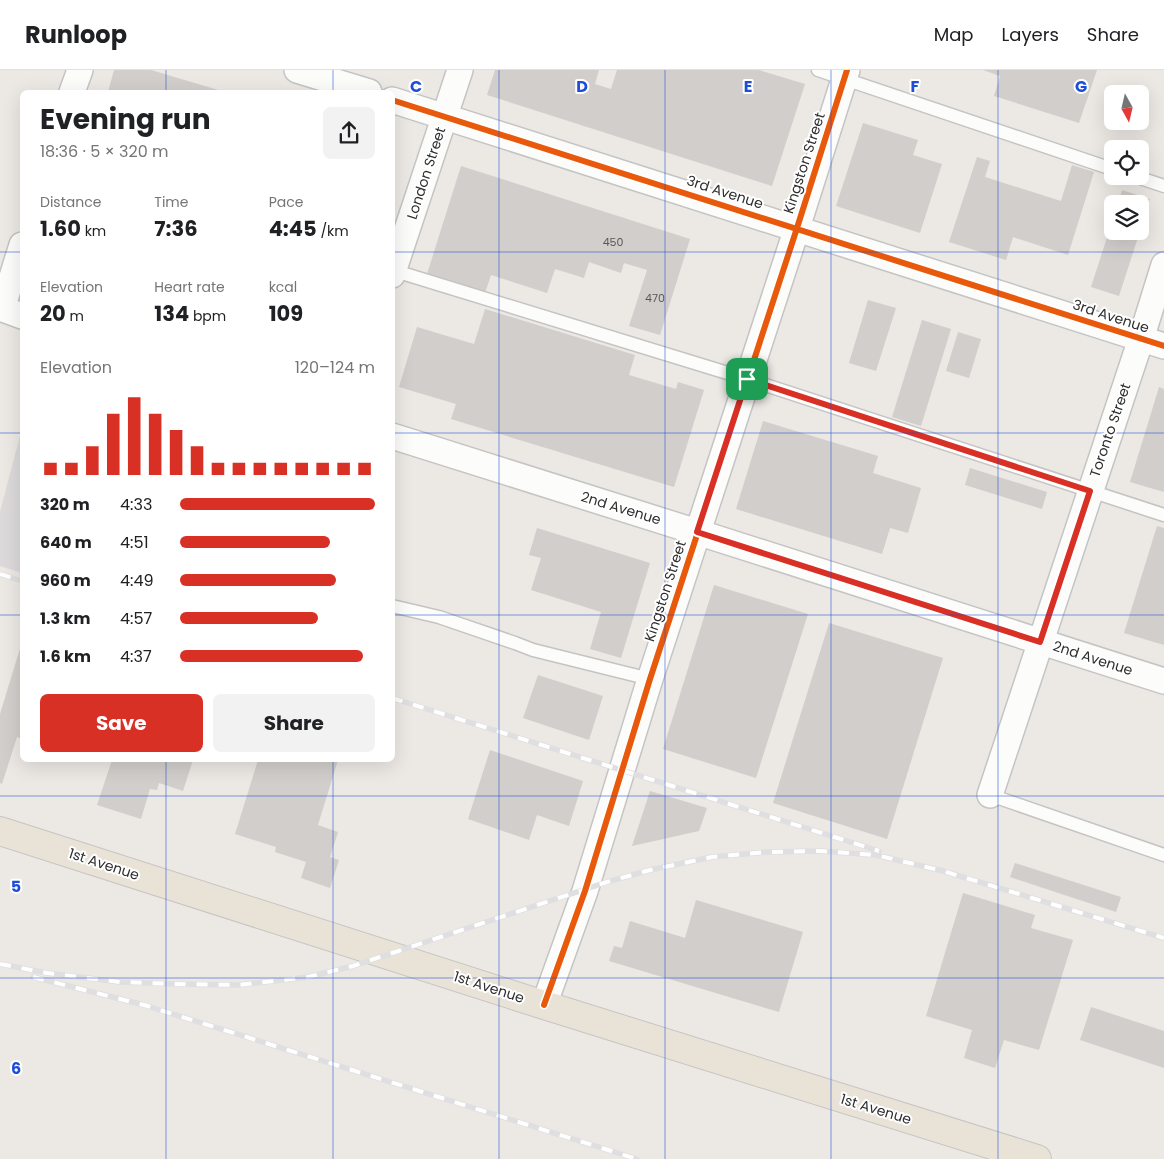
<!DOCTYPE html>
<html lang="en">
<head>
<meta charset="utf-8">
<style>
	:root { --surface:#fff; --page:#f2f2f2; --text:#202124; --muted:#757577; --line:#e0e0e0; --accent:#d93025 }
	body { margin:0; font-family:Poppins,sans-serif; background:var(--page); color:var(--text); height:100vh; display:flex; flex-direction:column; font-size:19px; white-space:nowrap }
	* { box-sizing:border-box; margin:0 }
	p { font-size:16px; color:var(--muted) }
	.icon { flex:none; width:28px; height:28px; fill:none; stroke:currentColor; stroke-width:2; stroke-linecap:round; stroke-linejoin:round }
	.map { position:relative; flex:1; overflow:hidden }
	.side { position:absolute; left:20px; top:20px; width:375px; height:672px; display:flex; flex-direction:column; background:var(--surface); border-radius:8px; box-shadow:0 5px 20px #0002 }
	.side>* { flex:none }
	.needle { width:32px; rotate:172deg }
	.tools { position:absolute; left:1104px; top:15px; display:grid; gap:10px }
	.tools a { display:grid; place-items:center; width:45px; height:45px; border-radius:8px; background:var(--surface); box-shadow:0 5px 20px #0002; font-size:25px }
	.pin { position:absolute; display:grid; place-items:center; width:42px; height:42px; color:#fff; margin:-21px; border-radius:10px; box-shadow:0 2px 8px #0006 }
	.round { display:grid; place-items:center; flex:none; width:52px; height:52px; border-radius:8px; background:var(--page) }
	.summary { display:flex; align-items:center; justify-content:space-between; height:85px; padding:0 20px }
	h1 { font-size:28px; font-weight:700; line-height:38px }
	.stats { display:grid; grid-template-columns:repeat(3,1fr); gap:8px; height:85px; padding:5px 20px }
	.stats div { display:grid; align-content:center }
	.stats b { font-size:21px; font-weight:700 }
	.stats small { font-size:14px; font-weight:400 }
	.stats p { font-size:14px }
	.chart { height:140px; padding:10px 20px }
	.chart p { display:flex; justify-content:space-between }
	.chart svg { width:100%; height:90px; margin-top:5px; stroke:var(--accent); stroke-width:6 }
	.button { display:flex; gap:10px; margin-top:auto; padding:10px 20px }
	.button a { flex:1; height:58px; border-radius:8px; background:var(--accent); color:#fff; font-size:20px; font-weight:700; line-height:58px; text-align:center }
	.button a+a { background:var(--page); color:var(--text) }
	ul { padding:0 20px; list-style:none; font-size:16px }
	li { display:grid; grid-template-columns:80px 60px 1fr; align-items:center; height:38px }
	li i { height:12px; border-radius:6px; background:var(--accent) }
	header { display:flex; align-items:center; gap:30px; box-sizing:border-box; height:70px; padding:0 25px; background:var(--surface); border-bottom:1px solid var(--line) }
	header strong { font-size:24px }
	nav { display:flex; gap:28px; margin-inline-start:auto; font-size:18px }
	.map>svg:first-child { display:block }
	.industrial { fill:#dcd9db }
	.building { fill:#d1cecb }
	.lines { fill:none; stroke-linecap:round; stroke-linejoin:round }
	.service-casing { stroke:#c5c4c5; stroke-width:15 }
	.minor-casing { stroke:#c5c4c5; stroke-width:28 }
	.trunk-casing { stroke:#c6c5c4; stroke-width:30 }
	.service { stroke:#fcfcfb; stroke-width:12 }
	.minor { stroke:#fcfcfb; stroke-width:25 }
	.trunk { stroke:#e9e2d6; stroke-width:28 }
	.rail-casing { stroke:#dfdfe1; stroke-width:5.5 }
	.rail { stroke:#fff; stroke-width:4; stroke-dasharray:11; stroke-linecap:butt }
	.cycleway-casing { stroke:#fff; stroke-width:9 }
	.cycleway { stroke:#e8590c; stroke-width:6 }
	.route-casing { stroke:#fff; stroke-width:10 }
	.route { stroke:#d93025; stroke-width:6 }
	.grid { fill:none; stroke:#1d4ed8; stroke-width:1; stroke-opacity:0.55 }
	.labels { text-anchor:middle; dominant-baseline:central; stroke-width:4; stroke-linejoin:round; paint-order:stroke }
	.number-label { font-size:11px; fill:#585857 }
	.street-label { font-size:14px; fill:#2e2e2e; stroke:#fff }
	.grid-label { font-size:16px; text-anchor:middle; font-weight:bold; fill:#1d4ed8; stroke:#fff; stroke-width:4; stroke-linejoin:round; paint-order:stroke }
</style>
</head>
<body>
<header>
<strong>Runloop</strong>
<nav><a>Map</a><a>Layers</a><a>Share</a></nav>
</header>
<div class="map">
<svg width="1164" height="1089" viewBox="0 0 1164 1089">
	<rect width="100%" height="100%" fill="#ece8e4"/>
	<!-- industrial -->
	<path class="industrial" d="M 22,358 L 22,503 L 0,496 L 0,442 Z"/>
	<!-- building -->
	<path class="building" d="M 114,0 L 151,0 L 225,22 L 108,22 Z
		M 495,0 L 599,0 L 595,14 L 611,19 L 617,0 L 759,0 L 805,14 L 772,116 L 487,25 Z
		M 983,0 L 1097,0 L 1079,53 L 994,26 L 1000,6 Z
		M 863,53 L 918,70 L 913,85 L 942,94 L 920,163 L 836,136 Z
		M 977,87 L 990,91 L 985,107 L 1061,131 L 1072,95 L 1094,102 L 1068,185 L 1013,167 L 1006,190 L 949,172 Z
		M 461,96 L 690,169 L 660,265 L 629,256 L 647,200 L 624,193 L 621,203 L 589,192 L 584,208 L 555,199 L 547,223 L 491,205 L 485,223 L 427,204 Z
		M 1122,120 L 1150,129 L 1140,160 L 1140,134 L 1118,134 Z
		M 1112,152 L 1112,161 L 1140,161 L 1119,226 L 1091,217 Z
		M 868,230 L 896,238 L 876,301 L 849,293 Z
		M 485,239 L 635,285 L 629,305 L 676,319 L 678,312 L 704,320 L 674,417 L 451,349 L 456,334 L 399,317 L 417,257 L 474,274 Z
		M 922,250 L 951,259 L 921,356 L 892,347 Z
		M 958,262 L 981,269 L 969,308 L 946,301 Z
		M 1159,317 L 1164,319 L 1164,422 L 1130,412 Z
		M 763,351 L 878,386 L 873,403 L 921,418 L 908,463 L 890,458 L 882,484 L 736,439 Z
		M 970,398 L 1047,422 L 1042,439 L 965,415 Z
		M 1157,456 L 1164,458 L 1164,575 L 1124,563 Z
		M 537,458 L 650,493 L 621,588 L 590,579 L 601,542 L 531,520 L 541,488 L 529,485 Z
		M 714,515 L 808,544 L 756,708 L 663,679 Z
		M 829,553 L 943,588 L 887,769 L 773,733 Z
		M 22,572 L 22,669 L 17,667 L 2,714 L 0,713 L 0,644 Z
		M 538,605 L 603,626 L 589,670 L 523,648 Z
		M 490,680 L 583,711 L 569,756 L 537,745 L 529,770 L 468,749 Z
		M 112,690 L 193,690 L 183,721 L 159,713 L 157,720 L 150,719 L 141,749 L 97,735 Z
		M 258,690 L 338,690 L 318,755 L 338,762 L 330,787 L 339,790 L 330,818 L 301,808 L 306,792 L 275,782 L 276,777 L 235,764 Z
		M 650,721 L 707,738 L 699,761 L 632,776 Z
		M 1015,793 L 1121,827 L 1116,842 L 1010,807 Z
		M 963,823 L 1035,845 L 1031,858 L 1073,870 L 1039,980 L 1004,970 L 995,998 L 964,988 L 972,960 L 926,946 Z
		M 696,830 L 803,862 L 779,942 L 609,891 L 614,876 L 622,878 L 630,851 L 685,868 Z
		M 1091,937 L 1164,961 L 1164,998 L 1080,970 Z"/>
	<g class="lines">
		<defs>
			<path id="service" d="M 818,0 L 1112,99
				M 1134,106 L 1164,116
				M 392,200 L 747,309 L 1164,445
				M 392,536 L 439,547 L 515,573 L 533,580 L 650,609
				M 990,725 L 1164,785"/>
			<path id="minor" d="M 297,0 L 369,22
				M 72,22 L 80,0
				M 392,30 L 1164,276
				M 392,205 L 460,0
				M 0,238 L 22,246
				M 2,239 L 22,175
				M 392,366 L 697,462 L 1164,611
				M 990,725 L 1141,269 L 1164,195
				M 544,935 L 585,821 L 650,609 L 797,158 L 847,0"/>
			<path id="trunk" d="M 0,761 L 544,935 L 1037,1089"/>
		</defs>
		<!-- service casing -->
		<use href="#service" class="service-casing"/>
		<!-- minor casing -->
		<use href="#minor" class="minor-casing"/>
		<!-- trunk casing -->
		<use href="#trunk" class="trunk-casing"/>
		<!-- service -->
		<use href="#service" class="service"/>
		<!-- minor -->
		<use href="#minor" class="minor"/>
		<!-- trunk -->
		<use href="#trunk" class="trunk"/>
		<defs>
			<path id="rail" d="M 0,504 L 22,511
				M 392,628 L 879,781
				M 0,894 L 47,903 L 120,912 L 177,914 L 238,915 L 308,907 L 353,896 L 607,812 L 650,800 L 712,787 L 767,782 L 820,781 L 876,785 L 943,801 L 1164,868
				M 33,907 L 144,935 L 637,1089"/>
		</defs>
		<!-- rail casing -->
		<use href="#rail" class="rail-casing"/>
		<!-- rail -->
		<use href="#rail" class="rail"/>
		<defs>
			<path id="cycleway" d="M 392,30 L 1164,276
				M 544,935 L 585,821 L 650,609 L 797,158 L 847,0"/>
		</defs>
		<!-- cycleway casing -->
		<use href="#cycleway" class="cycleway-casing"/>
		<!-- cycleway -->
		<use href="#cycleway" class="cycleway"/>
	</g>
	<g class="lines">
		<defs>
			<path id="route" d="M 747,309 L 1090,421 L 1040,572 L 697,462 Z"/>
		</defs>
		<!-- route casing -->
		<use href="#route" class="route-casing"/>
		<!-- route -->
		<use href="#route" class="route"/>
	</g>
	<!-- grid -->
	<path class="grid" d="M 166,0 L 166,22M 333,0 L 333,22M 499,0 L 499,1089M 665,0 L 665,1089M 831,0 L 831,1089M 998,0 L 998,1089M 0,182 L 22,182M 392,182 L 1164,182M 0,363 L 22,363M 392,363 L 1164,363M 0,545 L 22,545M 392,545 L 1164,545M 166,690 L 166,1089M 333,690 L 333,1089M 0,726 L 1164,726M 0,908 L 1164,908"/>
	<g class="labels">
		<!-- number labels -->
		<g class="number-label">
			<text x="613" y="172">450</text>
			<text x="655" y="228">470</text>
		</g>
		<!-- street labels -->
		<g class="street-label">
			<text transform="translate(804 93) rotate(-72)">Kingston Street</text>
			<text transform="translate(426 103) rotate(-72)">London Street</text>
			<text transform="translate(725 122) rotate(18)">3rd Avenue</text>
			<text transform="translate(1111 246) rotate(18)">3rd Avenue</text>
			<text transform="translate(1110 360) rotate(-71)">Toronto Street</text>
			<text transform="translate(621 438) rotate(17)">2nd Avenue</text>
			<text transform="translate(665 521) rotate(-72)">Kingston Street</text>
			<text transform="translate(1093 588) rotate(18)">2nd Avenue</text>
			<text transform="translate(104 794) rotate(18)">1st Avenue</text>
			<text transform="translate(489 917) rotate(18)">1st Avenue</text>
			<text transform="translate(876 1039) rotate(17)">1st Avenue</text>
		</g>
	</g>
	<g class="grid-label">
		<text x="416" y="22">C</text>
		<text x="582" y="22">D</text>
		<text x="748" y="22">E</text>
		<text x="915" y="22">F</text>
		<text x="1081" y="22">G</text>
		<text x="16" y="822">5</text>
		<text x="16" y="1004">6</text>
	</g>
</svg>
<div class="tools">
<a><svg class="needle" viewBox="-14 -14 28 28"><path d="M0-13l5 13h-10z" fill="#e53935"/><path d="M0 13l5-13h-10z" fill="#757577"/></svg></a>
<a><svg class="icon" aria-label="locate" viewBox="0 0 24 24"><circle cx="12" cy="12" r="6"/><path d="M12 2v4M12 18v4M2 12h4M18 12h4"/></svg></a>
<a><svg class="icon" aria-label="layers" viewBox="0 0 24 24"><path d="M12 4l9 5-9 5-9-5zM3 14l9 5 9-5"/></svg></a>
</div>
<div class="pin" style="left:747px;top:309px;background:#1e9e55"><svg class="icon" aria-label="arrive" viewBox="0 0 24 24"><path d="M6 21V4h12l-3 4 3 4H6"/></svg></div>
<section class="side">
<div class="summary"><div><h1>Evening run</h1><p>18:36 · 5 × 320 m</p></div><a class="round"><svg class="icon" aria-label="share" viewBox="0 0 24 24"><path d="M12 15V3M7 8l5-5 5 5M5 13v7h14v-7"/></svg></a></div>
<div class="stats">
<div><p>Distance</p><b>1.60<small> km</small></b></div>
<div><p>Time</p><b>7:36</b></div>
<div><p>Pace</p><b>4:45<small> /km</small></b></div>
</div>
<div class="stats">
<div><p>Elevation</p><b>20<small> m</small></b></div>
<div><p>Heart rate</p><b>134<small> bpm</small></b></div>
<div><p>kcal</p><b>109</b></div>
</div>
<div class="chart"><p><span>Elevation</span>120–124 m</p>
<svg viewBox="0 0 160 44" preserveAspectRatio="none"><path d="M5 44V38M15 44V38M25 44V30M35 44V14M45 44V6M55 44V14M65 44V22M75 44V30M85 44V38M95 44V38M105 44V38M115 44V38M125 44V38M135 44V38M145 44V38M155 44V38"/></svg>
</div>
<ul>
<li><b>320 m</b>4:33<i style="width:100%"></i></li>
<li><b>640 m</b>4:51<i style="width:77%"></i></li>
<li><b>960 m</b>4:49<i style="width:80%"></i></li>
<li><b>1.3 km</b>4:57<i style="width:71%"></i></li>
<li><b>1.6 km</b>4:37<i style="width:94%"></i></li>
</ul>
<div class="button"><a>Save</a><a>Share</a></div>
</section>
</div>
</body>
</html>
